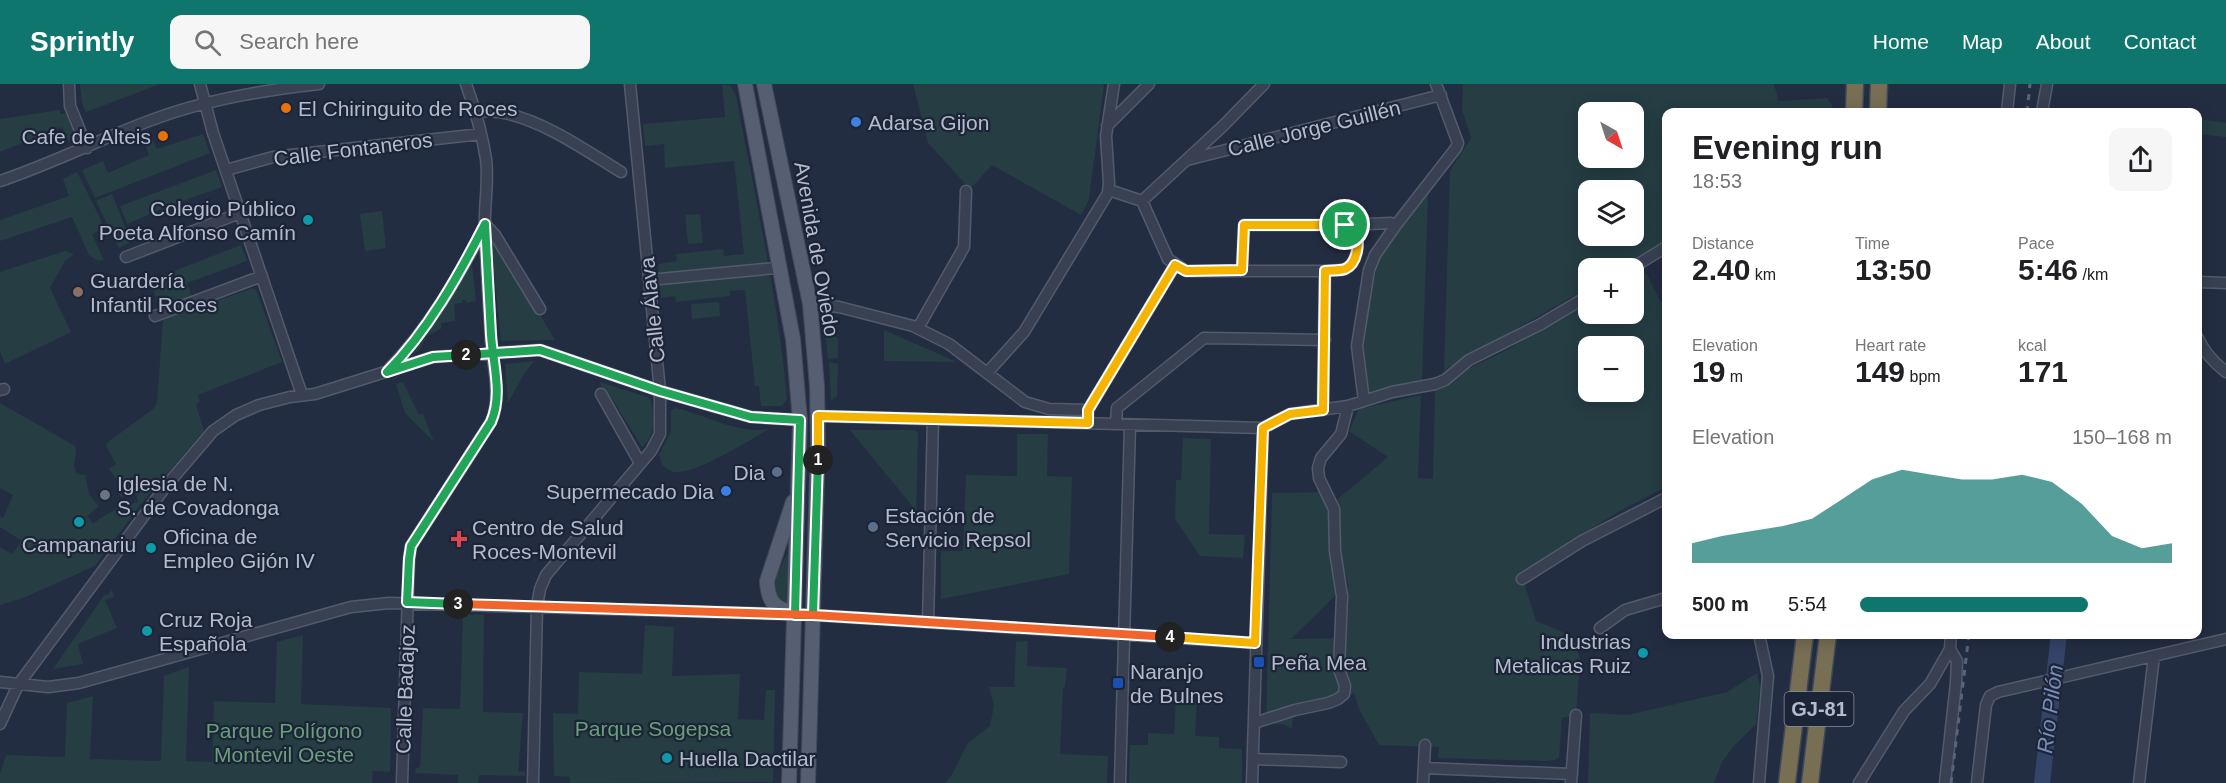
<!DOCTYPE html>
<html lang="en">
<head>
<meta charset="utf-8">
<style>
	:root { --surface:#fff; --page:#f6f6f6; --text:#202124; --muted:#757577; --accent:#0f766e }
	body { margin:0; font-family:Helvetica,sans-serif; background:var(--page); color:var(--text); height:100vh; display:flex; flex-direction:column; font-size:22px; white-space:nowrap }
	* { box-sizing:border-box; margin:0 }
	p { font-size:20px; color:var(--muted) }
	.icon { flex:none; width:33px; height:33px; fill:none; stroke:currentColor; stroke-width:2; stroke-linecap:round; stroke-linejoin:round }
	.map { position:relative; flex:1; overflow:hidden }
	.panel { position:absolute; left:1662px; top:24px; width:540px; height:531px; display:flex; flex-direction:column; background:var(--surface); border-radius:12px; box-shadow:0 3px 15px #0003 }
	.panel>* { flex:none }
	.needle { width:39px; rotate:141deg }
	.buttons { position:absolute; left:1578px; top:18px; display:grid; gap:12px }
	.buttons a { display:grid; place-items:center; width:66px; height:66px; border-radius:12px; background:var(--surface); box-shadow:0 3px 15px #0003; font-size:30px }
	.pin { position:absolute; display:grid; place-items:center; width:51px; height:51px; color:#fff; margin:-26px; border:3px solid #fff; border-radius:50%; box-shadow:0 2px 6px #0007 }
	.km { position:absolute; width:30px; height:30px; margin:-15px; border-radius:50%; background:#222; color:#fff; font-size:16px; line-height:30px; text-align:center }
	.round { display:grid; place-items:center; flex:none; width:63px; height:63px; border-radius:12px; background:var(--page) }
	.overview { display:flex; align-items:center; justify-content:space-between; height:102px; padding:0 30px }
	h1 { font-size:33px; font-weight:800; line-height:45px }
	.metrics { display:grid; grid-template-columns:repeat(3,1fr); gap:9px; height:102px; padding:6px 30px }
	.metrics div { display:grid; align-content:center }
	.metrics b { font-size:30px; font-weight:800 }
	.metrics small { font-size:16px; font-weight:400 }
	.metrics p { font-size:16px }
	.chart { height:168px; padding:12px 30px }
	.chart p { display:flex; justify-content:space-between }
	.chart svg { width:100%; height:108px; margin-top:6px; fill:var(--accent); opacity:.7 }
	ul { padding:0 30px; list-style:none; font-size:20px }
	li { display:grid; grid-template-columns:96px 72px 1fr; align-items:center; height:45px }
	li i { height:15px; border-radius:8px; background:var(--accent) }
	header { display:flex; align-items:center; gap:36px; box-sizing:border-box; height:84px; padding:0 30px; background:var(--accent); color:#fff }
	header strong { font-size:28px }
	nav { display:flex; gap:33px; margin-inline-start:auto; font-size:21px }
	.search { width:420px; height:54px; background:var(--page); display:flex; align-items:center; gap:15px; box-sizing:border-box; padding:0 21px; border-radius:12px; color:var(--muted); font-size:22px }
	.map>svg:first-child { display:block }
	.green { fill:#253d43; fill-rule:evenodd }
	.lines { fill:none; stroke-linecap:round; stroke-linejoin:round }
	.river { stroke:#344469; stroke-width:16 }
	.minor-casing { stroke:#525b6c; stroke-width:13 }
	.major-casing { stroke:#41495b; stroke-width:16 }
	.highway-casing { stroke:#3f4859; stroke-width:19 }
	.minor { stroke:#384052; stroke-width:10 }
	.major { stroke:#565f72; stroke-width:14 }
	.highway { stroke:#786e54; stroke-width:16 }
	.rail { stroke:#596379; stroke-width:3; stroke-dasharray:6 6; stroke-linecap:butt }
	.split-1-casing { stroke:#fff; stroke-width:12 }
	.split-2-casing { stroke:#fff; stroke-width:12 }
	.split-3-casing { stroke:#fff; stroke-width:12 }
	.split-4-casing { stroke:#fff; stroke-width:12 }
	.split-5-casing { stroke:#fff; stroke-width:12 }
	.split-1 { stroke:#f5b400; stroke-width:8 }
	.split-2 { stroke:#22a559; stroke-width:8 }
	.split-3 { stroke:#22a559; stroke-width:8 }
	.split-4 { stroke:#f0652b; stroke-width:8 }
	.split-5 { stroke:#f5b400; stroke-width:8 }
	.food-dot { fill:#e8710a; stroke:#1c2537; stroke-width:2 }
	.shop-dot { fill:#3f7fe0; stroke:#1c2537; stroke-width:2 }
	.culture-dot { fill:#0f9aa8; stroke:#1c2537; stroke-width:2 }
	.education-dot { fill:#8d6e63; stroke:#1c2537; stroke-width:2 }
	.service-dot { fill:#5c6f8a; stroke:#1c2537; stroke-width:2 }
	.worship-dot { fill:#6b7280; stroke:#1c2537; stroke-width:2 }
	.health-dot { fill:#e0444e; stroke:#1c2537; stroke-width:2 }
	.transit-dot { fill:#1a4fb4; stroke:#1c2537; stroke-width:2 }
	.labels { text-anchor:middle; dominant-baseline:central; stroke-width:4.5; stroke-linejoin:round; paint-order:stroke }
	.shield { fill:#1c2537; stroke:#868e9f; stroke-width:1.5 }
	.shield-label { font-size:20px; font-weight:bold; fill:#b4bbcc }
	.poi-label { font-size:21px; fill:#b4bbcc; stroke:#1c2537; text-anchor:start }
	.street-label { font-size:21px; fill:#b4bbcc; stroke:#1c2537 }
	.park-label { font-size:21px; fill:#699f7b; stroke:#1c2537 }
	.water-label { font-size:22px; font-style:italic; fill:#7a8db6; stroke:#1c2537 }
</style>
</head>
<body>
<header>
<strong>Sprintly</strong>
<div class="search"><svg class="icon" aria-label="search" viewBox="0 0 24 24"><circle cx="10" cy="10" r="6"/><path d="M15 15l6 6"/></svg>Search here</div>
<nav><a>Home</a><a>Map</a><a>About</a><a>Contact</a></nav>
</header>
<div class="map">
<svg width="2226" height="699" viewBox="0 0 2226 699">
	<rect width="100%" height="100%" fill="#232d42"/>
	<!-- green -->
	<path class="green" d="M 80,0 L 160,0 L 86,28 L 82,19 Z
		M 722,0 L 731,2 L 736,12 C 755,113 778,213 787,315 L 782,322 L 761,322 L 759,302 L 755,302 L 745,206 L 730,207 L 730,212 L 676,218 L 675,212 L 661,214 L 658,180 L 677,177 L 676,170 L 723,165 L 724,172 L 744,170 L 734,77 L 665,84 L 664,60 L 645,62 L 643,40 L 725,33 Z
		M 913,0 L 1104,0 L 1089,115 L 1081,131 L 992,81 L 970,105 L 928,59 Z
		M 1463,0 L 1774,0 L 1779,17 L 1827,14 L 1832,21 L 1832,28 L 1666,28 L 1666,156 L 1621,184 L 1588,184 L 1588,204 L 1444,286 L 1450,87 L 1471,54 L 1462,26 ZM 1588,28 L 1634,28 L 1634,74 L 1588,74 ZM 1588,106 L 1634,106 L 1634,152 L 1588,152 Z
		M 60,26 L 60,30 L 66,30 L 76,55 L 69,58 L 62,43 L 0,68 L 0,35 Z
		M 2198,35 L 2226,39 L 2226,53 L 2198,50 Z
		M 203,50 L 210,69 L 95,114 L 82,86 L 103,77 L 108,89 L 149,71 L 144,58 L 152,54 L 157,65 Z
		M 216,86 L 222,103 L 166,123 L 127,140 L 120,122 Z
		M 77,88 L 105,144 L 92,150 L 104,176 L 98,177 L 89,171 L 72,133 L 0,157 L 0,136 L 69,112 L 63,95 Z
		M 112,110 L 131,158 L 119,164 L 96,117 Z
		M 1428,111 L 1422,297 L 1368,311 L 1368,298 L 1361,261 L 1378,177 L 1418,117 Z
		M 382,127 L 386,164 L 365,167 L 360,130 Z
		M 700,130 L 703,159 L 688,160 L 685,131 Z
		M 493,157 L 500,163 L 555,256 L 501,257 L 491,158 Z
		M 241,161 L 247,177 L 187,199 L 192,213 L 161,222 L 148,197 Z
		M 65,167 L 74,170 L 65,177 L 50,204 L 71,248 L 5,280 L 0,267 L 0,188 Z
		M 472,181 L 476,217 L 466,219 L 466,216 L 462,216 L 462,219 L 454,220 L 455,237 L 441,239 L 441,245 L 427,252 L 419,267 L 411,270 Z
		M 1646,189 L 1666,228 L 1666,403 L 1618,428 L 1521,489 L 1536,537 L 1573,552 L 1585,555 L 1586,558 L 1577,564 L 1580,575 L 1576,631 L 1562,634 L 1559,673 L 1555,676 L 1547,677 L 1438,674 L 1439,663 L 1379,661 L 1360,627 L 1354,609 L 1346,614 L 1293,631 L 1292,645 L 1283,640 L 1266,640 L 1272,409 L 1321,408 L 1332,429 L 1333,483 L 1336,511 L 1291,555 L 1344,554 L 1346,510 L 1349,503 L 1342,478 L 1333,419 L 1388,373 L 1349,347 L 1359,325 L 1421,311 L 1418,394 L 1433,395 L 1435,307 L 1449,301 L 1470,284 L 1505,267 L 1588,219 L 1588,230 L 1634,230 L 1634,196 ZM 1588,262 L 1634,262 L 1634,308 L 1588,308 Z
		M 254,204 L 257,208 L 282,278 L 198,311 L 200,317 L 196,321 L 204,347 L 144,416 L 95,482 L 23,514 L 0,521 L 0,463 L 12,470 L 22,457 L 0,443 L 0,433 L 3,434 L 13,411 L 0,404 L 0,319 L 75,362 C 79,373 70,376 77,390 L 85,391 L 89,410 L 99,422 L 87,432 L 93,440 C 108,428 120,423 138,418 L 136,410 L 120,413 L 117,396 L 109,385 L 116,380 L 106,362 L 108,358 L 153,325 L 157,319 L 163,235 Z
		M 719,218 L 720,232 L 692,235 L 691,220 Z
		M 825,245 L 830,246 L 838,255 L 838,274 L 828,275 Z
		M 884,246 L 957,278 L 884,277 Z
		M 534,277 L 524,290 L 508,319 L 505,280 Z
		M 829,278 L 838,280 L 837,312 L 831,317 Z
		M 403,298 L 419,331 L 423,330 L 434,358 L 405,329 L 396,300 Z
		M 600,298 L 650,314 C 655,329 656,353 642,363 L 609,310 L 603,307 Z
		M 675,324 C 705,330 738,351 769,345 C 750,356 700,387 679,388 C 672,389 667,385 662,381 L 659,371 L 671,347 L 671,326 Z
		M 850,346 L 915,346 L 918,349 L 916,435 L 913,423 Z
		M 1017,350 L 1048,350 L 1047,392 L 1072,393 L 1069,490 L 941,515 L 941,467 L 963,467 L 966,391 L 1017,392 Z
		M 1183,354 L 1211,355 L 1209,450 L 1245,451 L 1243,474 L 1200,472 L 1175,435 L 1176,396 L 1181,396 Z
		M 788,469 L 786,519 L 775,511 C 773,495 780,483 788,469 Z
		M 112,506 L 114,513 L 105,516 L 117,544 L 78,560 L 83,580 L 53,585 L 105,510 L 107,511 Z
		M 484,530 L 483,628 L 523,629 L 518,687 L 525,688 L 525,692 L 479,691 L 478,699 L 458,699 L 458,691 L 415,689 L 416,684 L 420,683 L 423,624 L 460,625 L 463,531 Z
		M 645,541 L 674,543 L 672,592 L 740,590 L 738,635 L 764,636 L 766,606 L 775,606 L 773,698 L 570,699 L 570,693 L 554,692 L 553,629 L 578,630 L 579,588 L 642,590 Z
		M 303,551 L 301,620 L 391,624 L 390,688 L 373,687 L 372,699 L 0,699 L 0,690 L 6,671 L 65,673 L 67,619 L 93,612 L 90,675 L 161,677 L 164,592 L 189,583 L 186,677 L 212,678 L 214,617 L 275,619 L 277,558 Z
		M 1028,557 L 1027,582 L 1067,584 L 1065,603 L 1063,603 L 1060,670 L 1108,672 L 1107,699 L 945,699 L 953,689 L 967,660 L 990,642 L 994,622 L 989,603 L 1014,603 L 1016,558 Z
		M 1757,589 L 1760,604 L 1756,640 L 1733,663 L 1722,678 L 1714,699 L 1588,699 L 1590,629 L 1628,631 L 1727,608 Z
		M 1176,614 L 1197,615 L 1195,652 L 1219,653 L 1219,664 L 1242,665 L 1242,699 L 1129,699 L 1130,661 L 1148,661 L 1148,649 L 1174,650 Z"/>
	<g class="lines">
		<!-- river -->
		<path class="river" d="M 2042,699 L 2059,550"/>
		<defs>
			<path id="minor" d="M 69,0 L 70,22 L 87,64
				M 200,0 L 213,49 L 302,311
				M 476,27 C 485,27 495,27 504,29 C 546,38 585,66 621,88
				M 2007,28 L 2010,0
				M 2042,28 L 2047,0
				M 1107,42 L 1149,0
				M 1187,76 L 1441,11
				M 226,86 L 273,73 L 481,50
				M 0,97 C 54,79 104,53 157,34 C 209,15 264,6 319,0
				M 1109,106 L 1142,117 L 1168,175 L 1186,187 L 1325,187 C 1331,186 1339,187 1345,185 C 1357,180 1362,156 1353,146 C 1351,144 1348,143 1345,141 L 1244,141 L 1242,186
				M 1142,117 L 1223,42 L 1264,0
				M 485,140 L 495,151 L 540,225
				M 1345,141 L 1391,139
				M 126,173 L 240,129
				M 1632,184 L 1666,163
				M 649,196 L 776,184
				M 2198,198 L 2226,199
				M 810,220 L 839,223 L 913,242 L 949,260 L 1025,318 L 1049,325 L 1088,326
				M 155,232 L 262,192
				M 918,244 L 964,163 L 966,107
				M 2198,254 C 2204,268 2213,278 2226,288
				M 387,287 C 428,246 459,192 485,141
				M 987,289 L 1024,248 L 1108,109 L 1109,99 L 1106,52 L 1114,0
				M 0,306 L 4,305
				M 601,310 L 640,379
				M 1364,317 L 1357,262 L 1369,186 L 1375,171 L 1396,141 L 1456,64 L 1458,59 L 1436,0
				M 1323,326 L 1325,187
				M 818,332 L 1263,344 L 1290,330 L 1348,322 L 1392,308 L 1435,300 L 1445,296 L 1469,276 L 1541,240 L 1588,212
				M 1088,333 L 1088,326 L 1175,181
				M 1116,340 L 1117,324 L 1204,254 L 1325,256
				M 1522,495 L 1582,457 L 1666,414
				M 928,538 L 933,335
				M 1600,544 L 1625,526 L 1666,514
				M 1759,550 L 1768,592 L 1759,699
				M 0,598 L 48,603 L 79,599 L 351,523 L 389,519 L 813,531 L 1255,559
				M 1254,639 L 1295,626 L 1328,619 L 1338,615 L 1344,610 L 1345,602 L 1339,585 L 1342,512 L 1335,467 L 1334,425 L 1319,394 L 1318,384 L 1321,374 L 1341,350 L 1348,322
				M 0,640 L 18,601 L 166,402 L 213,347 L 236,331 L 259,321 L 290,313 L 315,310 L 433,273 L 540,266 L 660,307 L 751,333 L 800,336
				M 1253,675 L 1341,678
				M 1424,684 L 1572,690
				M 402,699 L 409,475 L 411,462 L 491,338 C 502,313 493,284 491,257 C 489,219 486,181 485,143 C 484,120 489,98 486,75 C 482,49 475,25 466,0
				M 533,699 L 537,522 L 540,505 L 546,491 L 651,367 L 660,350 L 660,307 L 630,0
				M 1120,699 L 1130,341
				M 1252,699 L 1263,344
				M 1423,699 L 1425,661
				M 1571,699 L 1576,631
				M 1859,699 L 1904,627 L 1930,600 L 1950,565 L 1951,550
				M 1945,699 L 1956,599 L 1957,577 L 1950,565
				M 1977,699 L 1986,621 L 1990,612 L 1998,608 L 2226,555
				M 2139,699 L 2154,572"/>
			<path id="major" d="M 745,0 L 793,255 L 800,336 L 789,699
				M 764,0 L 810,220 L 817,302 L 818,358 L 808,699
				M 793,418 L 767,497 C 768,520 775,523 795,531"/>
			<path id="highway" d="M 1854,28 L 1855,0
				M 1878,28 L 1879,0
				M 1787,699 L 1805,550
				M 1810,699 L 1828,550"/>
		</defs>
		<!-- minor casing -->
		<use href="#minor" class="minor-casing"/>
		<!-- major casing -->
		<use href="#major" class="major-casing"/>
		<!-- highway casing -->
		<use href="#highway" class="highway-casing"/>
		<!-- minor -->
		<use href="#minor" class="minor"/>
		<!-- major -->
		<use href="#major" class="major"/>
		<!-- highway -->
		<use href="#highway" class="highway"/>
		<!-- rail -->
		<path class="rail" d="M 2027,28 L 2030,0
			M 1951,699 L 1969,550"/>
	</g>
	<g class="lines">
		<defs>
			<path id="split-1" d="M 818,376 L 818,332 L 1088,339 L 1088,326 L 1175,181 L 1186,187 L 1242,186 L 1244,141 L 1345,141"/>
			<path id="split-2" d="M 466,271 L 540,266 L 660,307 L 751,333 L 800,336 L 795,531 L 813,531 L 818,376"/>
			<path id="split-3" d="M 458,520 L 407,518 L 409,475 L 411,462 L 491,338 C 503,311 493,280 491,251 C 489,214 487,177 485,140 C 459,191 427,248 387,288 L 433,273 L 466,271"/>
			<path id="split-4" d="M 458,520 L 813,531 L 1170,553"/>
			<path id="split-5" d="M 1170,553 L 1255,559 L 1263,344 L 1290,330 L 1323,326 L 1325,187 C 1331,186 1339,187 1345,185 C 1357,180 1362,156 1353,146 C 1351,144 1348,143 1345,141"/>
		</defs>
		<!-- split-1 casing -->
		<use href="#split-1" class="split-1-casing"/>
		<!-- split-2 casing -->
		<use href="#split-2" class="split-2-casing"/>
		<!-- split-3 casing -->
		<use href="#split-3" class="split-3-casing"/>
		<!-- split-4 casing -->
		<use href="#split-4" class="split-4-casing"/>
		<!-- split-5 casing -->
		<use href="#split-5" class="split-5-casing"/>
		<!-- split-1 -->
		<use href="#split-1" class="split-1"/>
		<!-- split-2 -->
		<use href="#split-2" class="split-2"/>
		<!-- split-3 -->
		<use href="#split-3" class="split-3"/>
		<!-- split-4 -->
		<use href="#split-4" class="split-4"/>
		<!-- split-5 -->
		<use href="#split-5" class="split-5"/>
	</g>
	<!-- markers -->
	<g class="food-dot">
		<circle cx="286" cy="24" r="6"/>
		<circle cx="163" cy="52" r="6"/>
	</g>
	<g class="shop-dot">
		<circle cx="856" cy="38" r="6"/>
		<circle cx="726" cy="407" r="6"/>
	</g>
	<g class="culture-dot">
		<circle cx="308" cy="136" r="6"/>
		<circle cx="79" cy="438" r="6"/>
		<circle cx="151" cy="464" r="6"/>
		<circle cx="147" cy="547" r="6"/>
		<circle cx="1643" cy="569" r="6"/>
		<circle cx="667" cy="674" r="6"/>
	</g>
	<circle class="education-dot" cx="78" cy="208" r="6"/>
	<g class="service-dot">
		<circle cx="777" cy="388" r="6"/>
		<circle cx="873" cy="443" r="6"/>
	</g>
	<circle class="worship-dot" cx="105" cy="411" r="6"/>
	<path class="health-dot" d="M456 446h6v6h6v6h-6v6h-6v-6h-6v-6h6z"/>
	<g class="transit-dot">
		<rect x="1253" y="572" width="12" height="12" rx="3"/>
		<rect x="1112" y="593" width="12" height="12" rx="3"/>
	</g>
	<g class="labels">
		<!-- shield labels -->
		<rect class="shield" x="1784.5" y="608" width="69" height="34" rx="4.5"/>
		<g class="shield-label">
			<text x="1819" y="625">GJ-81</text>
		</g>
		<!-- poi labels -->
		<g class="poi-label">
			<text x="298" y="24">El Chiringuito de Roces</text>
			<text x="868" y="38">Adarsa Gijon</text>
			<text x="151" y="52" text-anchor="end">Cafe de Alteis</text>
			<text x="296" y="124" text-anchor="end">Colegio Público<tspan x="296" dy="24">Poeta Alfonso Camín</tspan></text>
			<text x="90" y="196">Guardería<tspan x="90" dy="24">Infantil Roces</tspan></text>
			<text x="765" y="388" text-anchor="end">Dia</text>
			<text x="117" y="399">Iglesia de N.<tspan x="117" dy="24">S. de Covadonga</tspan></text>
			<text x="714" y="407" text-anchor="end">Supermecado Dia</text>
			<text x="885" y="431">Estación de<tspan x="885" dy="24">Servicio Repsol</tspan></text>
			<text x="472" y="443">Centro de Salud<tspan x="472" dy="24">Roces-Montevil</tspan></text>
			<text x="163" y="452">Oficina de<tspan x="163" dy="24">Empleo Gijón IV</tspan></text>
			<text x="79" y="460" text-anchor="middle">Campanariu</text>
			<text x="159" y="535">Cruz Roja<tspan x="159" dy="24">Española</tspan></text>
			<text x="1631" y="557" text-anchor="end">Industrias<tspan x="1631" dy="24">Metalicas Ruiz</tspan></text>
			<text x="1271" y="578">Peña Mea</text>
			<text x="1130" y="587">Naranjo<tspan x="1130" dy="24">de Bulnes</tspan></text>
			<text x="679" y="674">Huella Dactilar</text>
		</g>
		<!-- street labels -->
		<g class="street-label">
			<text transform="translate(1314 44) rotate(-14)">Calle Jorge Guillén</text>
			<text transform="translate(353 65) rotate(-7)">Calle Fontaneros</text>
			<text transform="translate(817 165) rotate(80)">Avenida de Oviedo</text>
			<text transform="translate(652 226) rotate(-96)">Calle Álava</text>
			<text transform="translate(405 605) rotate(-88)">Calle Badajoz</text>
		</g>
		<!-- park labels -->
		<g class="park-label">
			<text x="653" y="644">Parque Sogepsa</text>
			<text x="284" y="646">Parque Polígono<tspan x="284" dy="24">Montevil Oeste</tspan></text>
		</g>
		<!-- water labels -->
		<g class="water-label">
			<text transform="translate(2050 625) rotate(-83)">Río Pilón</text>
		</g>
	</g>
</svg>
<div class="buttons">
<a><svg class="needle" viewBox="-14 -14 28 28"><path d="M0-13l5 13h-10z" fill="#e53935"/><path d="M0 13l5-13h-10z" fill="#757577"/></svg></a>
<a><svg class="icon" aria-label="layers" viewBox="0 0 24 24"><path d="M12 4l9 5-9 5-9-5zM3 14l9 5 9-5"/></svg></a>
<a>+</a>
<a>−</a>
</div>
<div class="pin" style="left:1345px;top:141px;background:#1e9e55"><svg class="icon" aria-label="arrive" viewBox="0 0 24 24"><path d="M6 21V4h12l-3 4 3 4H6"/></svg></div>
<b class="km" style="left:818px;top:376px">1</b>
<b class="km" style="left:466px;top:271px">2</b>
<b class="km" style="left:458px;top:520px">3</b>
<b class="km" style="left:1170px;top:553px">4</b>
<section class="panel">
<div class="overview"><div><h1>Evening run</h1><p>18:53</p></div><a class="round"><svg class="icon" aria-label="share" viewBox="0 0 24 24"><path d="M12 15V3M7 8l5-5 5 5M5 13v7h14v-7"/></svg></a></div>
<div class="metrics">
<div><p>Distance</p><b>2.40<small> km</small></b></div>
<div><p>Time</p><b>13:50</b></div>
<div><p>Pace</p><b>5:46<small> /km</small></b></div>
</div>
<div class="metrics">
<div><p>Elevation</p><b>19<small> m</small></b></div>
<div><p>Heart rate</p><b>149<small> bpm</small></b></div>
<div><p>kcal</p><b>171</b></div>
</div>
<div class="chart"><p><span>Elevation</span>150–168 m</p>
<svg viewBox="0 0 160 44" preserveAspectRatio="none"><path d="M0 44V36L10 33L20 31L30 29L40 26L50 18L60 10L70 6L80 8L90 10L100 10L110 8L120 11L130 20L140 33L150 38L160 36V44z"/></svg>
</div>
<ul>
<li><b>500 m</b>5:54<i style="width:73%"></i></li>
</ul>
</section>
</div>
</body>
</html>
